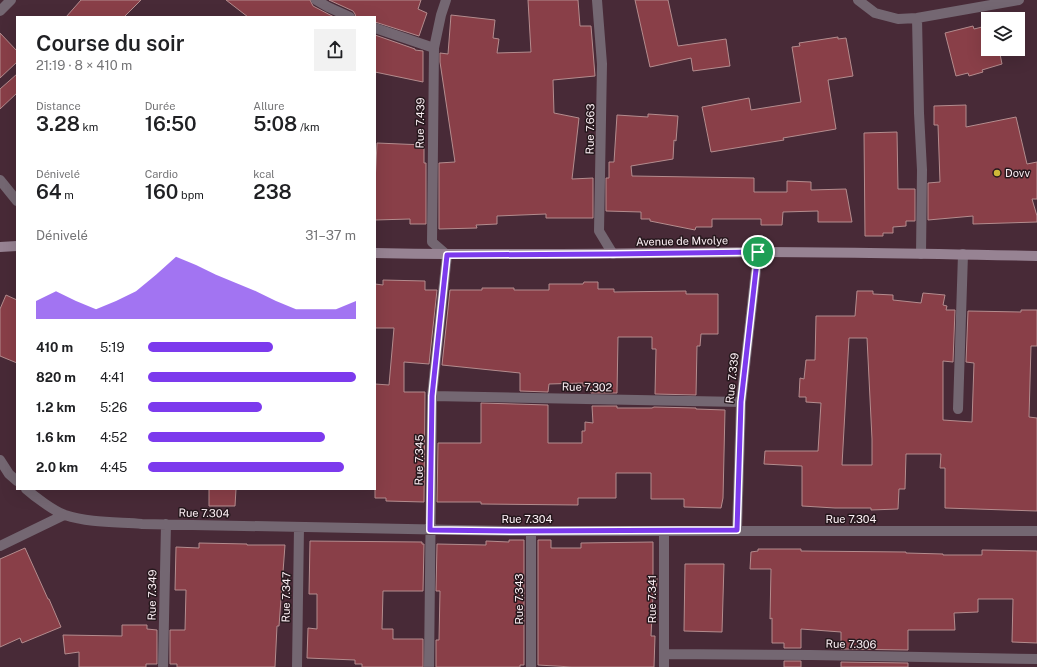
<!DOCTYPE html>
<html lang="fr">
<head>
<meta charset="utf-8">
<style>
	:root { --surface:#fff; --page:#f2f2f2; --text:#202124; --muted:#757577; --accent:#7c3aed }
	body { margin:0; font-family:"Public Sans",sans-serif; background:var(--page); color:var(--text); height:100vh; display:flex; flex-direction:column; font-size:15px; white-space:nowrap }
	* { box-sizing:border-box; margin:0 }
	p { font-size:13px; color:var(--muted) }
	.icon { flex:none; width:22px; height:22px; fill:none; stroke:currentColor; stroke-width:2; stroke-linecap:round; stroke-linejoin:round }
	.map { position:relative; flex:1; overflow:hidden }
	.details { position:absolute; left:16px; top:16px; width:360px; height:474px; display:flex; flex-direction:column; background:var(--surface); border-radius:0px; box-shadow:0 4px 16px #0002 }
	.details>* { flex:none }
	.buttons { position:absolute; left:981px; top:12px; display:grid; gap:8px }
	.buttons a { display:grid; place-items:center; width:44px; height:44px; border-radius:0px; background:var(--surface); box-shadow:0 4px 16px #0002; font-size:20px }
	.pin { position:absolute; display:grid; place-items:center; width:34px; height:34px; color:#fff; margin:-17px; border:2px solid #fff; border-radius:50%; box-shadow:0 1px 4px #0007 }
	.round { display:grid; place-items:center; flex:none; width:42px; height:42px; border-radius:0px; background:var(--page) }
	.headline { display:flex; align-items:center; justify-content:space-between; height:68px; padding:0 20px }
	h1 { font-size:22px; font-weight:600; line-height:30px }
	.figures { display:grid; grid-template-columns:repeat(3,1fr); gap:6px; height:68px; padding:4px 20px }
	.figures div { display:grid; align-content:center }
	.figures b { font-size:20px; font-weight:600 }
	.figures small { font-size:11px; font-weight:400 }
	.figures p { font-size:11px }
	.chart { height:112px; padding:8px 20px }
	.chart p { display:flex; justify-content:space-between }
	.chart svg { width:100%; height:72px; margin-top:4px; fill:var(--accent); opacity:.7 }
	ul { padding:0 20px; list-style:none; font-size:13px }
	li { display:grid; grid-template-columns:64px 48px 1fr; align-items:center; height:30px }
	li i { height:10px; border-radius:5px; background:var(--accent) }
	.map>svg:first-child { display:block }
	.building { fill:#893f48; stroke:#b48c8e; fill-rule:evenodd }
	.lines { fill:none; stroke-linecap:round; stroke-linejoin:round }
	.minor { stroke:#746772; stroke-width:10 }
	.secondary { stroke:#978393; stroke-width:10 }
	.route-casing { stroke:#fff; stroke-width:8 }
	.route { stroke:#7c3aed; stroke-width:5 }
	.poi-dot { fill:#ceb938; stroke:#26181d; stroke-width:1.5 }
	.labels { text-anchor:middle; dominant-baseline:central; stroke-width:3; stroke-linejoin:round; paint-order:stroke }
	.street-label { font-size:11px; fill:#fdf0f5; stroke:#26181d }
	.poi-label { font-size:11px; fill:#fdf0f5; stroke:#26181d; text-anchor:start }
</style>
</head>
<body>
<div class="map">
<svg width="1037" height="667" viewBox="0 0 1037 667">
	<rect width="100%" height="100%" fill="#482a37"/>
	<!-- building -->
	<path class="building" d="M 81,0 L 141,0 L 124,17 L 66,17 Z
		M 226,0 L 310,0 L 313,6 L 334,17 L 248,17 Z
		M 329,0 L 421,0 L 418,9 L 427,13 L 419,36 L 375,22 L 375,17 L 356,17 L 355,14 L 353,11 Z
		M 528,0 L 578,0 L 580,26 L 591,26 L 595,76 L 553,80 L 554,113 L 579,118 L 572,179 L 593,178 L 593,218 L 546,218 L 546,214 L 497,216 L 497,224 L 476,225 L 477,228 L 439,229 L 439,163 L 455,162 L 440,62 L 440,53 L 448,54 L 451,15 L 495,20 L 493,38 L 499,39 L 497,53 L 531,52 Z
		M 635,0 L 668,0 L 678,46 L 726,39 L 730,66 L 693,71 L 691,58 L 650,67 Z
		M 973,26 L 974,29 L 986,26 L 988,35 L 988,49 L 999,49 L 1002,64 L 982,70 L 983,72 L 969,76 L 968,73 L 956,76 L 945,33 Z
		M 0,33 L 17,51 L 17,62 L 0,78 Z
		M 375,35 L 415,49 L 415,50 L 423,51 L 423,82 L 375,72 Z
		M 838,37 L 838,39 L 846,38 L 853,76 L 828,80 L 836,129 L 783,138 L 784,140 L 711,152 L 702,107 L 749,98 L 751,110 L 801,102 L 792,47 L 800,46 L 799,43 Z
		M 17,74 L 17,93 L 0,109 L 0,89 Z
		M 966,105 L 966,127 L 1016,117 L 1027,164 L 1037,162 L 1037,199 L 1032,199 L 1037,216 L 1037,222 L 973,224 L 973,216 L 928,220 L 928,183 L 940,182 L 938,125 L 934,125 L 934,106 Z
		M 648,114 L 678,116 L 676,141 L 674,140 L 673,159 L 631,166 L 632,176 L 754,178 L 754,192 L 787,192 L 787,181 L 811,182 L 811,190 L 846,189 L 852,222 L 818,222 L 818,211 L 783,212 L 782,225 L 761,225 L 761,219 L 712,219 L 712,227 L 696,227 L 695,230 L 650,221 L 650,219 L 641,219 L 641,212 L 606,211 L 606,178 L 609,178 L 609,162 L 614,162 L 617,115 L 648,117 Z
		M 897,132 L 898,189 L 915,189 L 915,221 L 906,221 L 906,226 L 893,227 L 893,233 L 883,233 L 883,236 L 865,236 L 864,133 Z
		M 377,143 L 424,145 L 424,163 L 426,163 L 426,224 L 410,224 L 410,219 L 375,220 L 375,183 Z
		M 383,280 L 425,281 L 425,290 L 437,290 L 429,364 L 404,362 L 404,392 L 425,392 L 424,502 L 386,501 L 386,498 L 375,498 L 375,384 L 389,385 L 394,328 L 375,328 L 375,284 L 383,285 Z
		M 584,282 L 598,282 L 598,289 L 614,289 L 614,292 L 686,291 L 686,294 L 718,294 L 718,334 L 701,334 L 700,346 L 697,346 L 696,395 L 655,394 L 656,349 L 652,349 L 652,337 L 618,337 L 617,393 L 591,393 L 591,389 L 587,389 L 587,386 L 583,386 L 583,383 L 549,384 L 548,392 L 520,391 L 520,373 L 442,365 L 450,290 L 482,290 L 482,288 L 514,288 L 514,290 L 549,290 L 549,284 L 583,284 Z
		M 857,291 L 873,291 L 873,294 L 893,295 L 893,300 L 921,303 L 923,293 L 945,295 L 943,305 L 947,306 L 946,310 L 955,310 L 953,362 L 943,361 L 943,420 L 972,422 L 974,363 L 966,362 L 968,311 L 1021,312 L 1021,310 L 1037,310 L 1037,346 L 1031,346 L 1029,417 L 1037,418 L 1037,511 L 945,508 L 945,468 L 940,468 L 941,454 L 906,454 L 905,489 L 899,489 L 898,509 L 871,510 L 871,508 L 835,508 L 802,506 L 802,466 L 764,464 L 765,451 L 818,451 L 821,403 L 806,402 L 806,397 L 799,397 L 800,378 L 804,379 L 806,360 L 815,360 L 816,316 L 855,316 ZM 849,338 L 867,338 L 872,439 L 872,465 L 842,465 Z
		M 6,295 L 17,300 L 17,363 L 0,356 L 0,309 Z
		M 481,403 L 548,405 L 548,443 L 582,443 L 582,431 L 585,431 L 585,422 L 593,423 L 592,406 L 617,406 L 617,408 L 652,408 L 654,407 L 696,408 L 696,409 L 725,410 L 723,498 L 721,508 L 684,507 L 684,499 L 651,499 L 651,473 L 616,473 L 616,498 L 578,498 L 578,505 L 481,504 L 481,502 L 437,502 L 438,443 L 481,443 Z
		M 209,489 L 236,489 L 235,506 L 209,506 Z
		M 509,540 L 524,540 L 524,665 L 520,665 L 520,667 L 436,667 L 436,640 L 439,640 L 440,591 L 436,591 L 437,544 L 486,545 L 486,541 L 509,542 Z
		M 538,540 L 551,540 L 551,548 L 581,548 L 581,543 L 653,542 L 653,578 L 657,578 L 656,594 L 653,594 L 651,636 L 655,636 L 654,667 L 572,667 L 538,665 Z
		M 310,541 L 422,542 L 422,544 L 424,544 L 423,591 L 383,591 L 382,629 L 393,629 L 393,639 L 423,639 L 423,667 L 362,667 L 362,664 L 355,664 L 355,660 L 307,658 L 308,628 L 317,629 L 317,594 L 309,594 Z
		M 199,543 L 247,544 L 247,545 L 285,545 L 279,626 L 277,626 L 275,667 L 177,667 L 177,664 L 170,664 L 170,630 L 185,630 L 186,590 L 175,590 L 176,547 L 199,548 Z
		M 25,548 L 48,599 L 49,599 L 61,627 L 22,643 L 20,638 L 0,647 L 0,559 Z
		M 758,549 L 801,549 L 801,551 L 906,552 L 906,553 L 943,554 L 943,555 L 982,555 L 982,550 L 1037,551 L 1037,643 L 1012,642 L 1013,599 L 978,599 L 978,612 L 954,613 L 955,630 L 908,630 L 908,650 L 841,649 L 841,632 L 801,629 L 801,648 L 784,648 L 784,643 L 772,643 L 772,618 L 770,619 L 771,569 L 750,569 L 751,552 L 758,551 Z
		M 685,564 L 724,564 L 722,632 L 684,631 Z
		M 122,625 L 147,625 L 147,629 L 157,630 L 157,664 L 146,664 L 146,667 L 79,667 L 79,652 L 65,654 L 63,635 L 122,636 Z
		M 784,661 L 801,661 L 801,667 L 784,667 Z
		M 841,662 L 908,663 L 908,667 L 841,667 Z"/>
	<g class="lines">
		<!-- minor -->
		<path class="minor" d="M 316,0 L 328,7 L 350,17
			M 597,0 L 602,64 L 599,231 L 613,254
			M 858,0 L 875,13 L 898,19 L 917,18 L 1019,0
			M 0,11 L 11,0
			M 917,18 L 919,113 L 922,170 L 921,254
			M 375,28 L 434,48 L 432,242 L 447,255 L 432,396 L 429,667
			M 434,48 L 441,15 L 446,0
			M 0,180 L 17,201
			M 432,396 L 741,402
			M 958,409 L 963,254
			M 0,460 L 9,474 L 17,481
			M 26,489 C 35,497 54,511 65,515 C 89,523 117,522 142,524 L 513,531 L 1037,531
			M 737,530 L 741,402 L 758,252
			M 0,546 L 64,515
			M 664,654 L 811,655 L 1037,659
			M 163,667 L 166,524
			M 297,667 L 299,527
			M 531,667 L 531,531
			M 664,667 L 664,531"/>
		<!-- secondary -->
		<path class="secondary" d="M 0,247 L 17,246
			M 375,253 C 503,256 630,253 758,252 C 851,252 944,254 1037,256"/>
	</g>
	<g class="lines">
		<defs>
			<path id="route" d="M 758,252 L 741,402 L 737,530 L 513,531 L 430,530 L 432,396 L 447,255 L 613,254 Z"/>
		</defs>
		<!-- route casing -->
		<use href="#route" class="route-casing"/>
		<!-- route -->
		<use href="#route" class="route"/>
	</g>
	<!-- markers -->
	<circle class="poi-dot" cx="997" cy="173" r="4"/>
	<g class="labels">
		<!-- street labels -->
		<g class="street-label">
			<text transform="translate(420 123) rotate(-89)">Rue 7.439</text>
			<text transform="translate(590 129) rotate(-89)">Rue 7.663</text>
			<text transform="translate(682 241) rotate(-1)">Avenue de Mvolye</text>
			<text transform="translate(732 378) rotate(-84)">Rue 7.339</text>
			<text transform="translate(587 387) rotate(1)">Rue 7.302</text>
			<text transform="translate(419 460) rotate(-89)">Rue 7.345</text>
			<text transform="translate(204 513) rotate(1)">Rue 7.304</text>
			<text x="527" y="519">Rue 7.304</text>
			<text x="851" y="519">Rue 7.304</text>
			<text transform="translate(152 595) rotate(-89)">Rue 7.349</text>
			<text transform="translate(286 597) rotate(-89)">Rue 7.347</text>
			<text transform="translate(519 599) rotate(-90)">Rue 7.343</text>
			<text transform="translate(652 599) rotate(-90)">Rue 7.341</text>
			<text transform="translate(851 644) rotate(1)">Rue 7.306</text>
		</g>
		<!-- poi labels -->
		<g class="poi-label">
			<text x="1005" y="173">Dovv</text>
		</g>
	</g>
</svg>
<div class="buttons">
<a><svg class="icon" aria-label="layers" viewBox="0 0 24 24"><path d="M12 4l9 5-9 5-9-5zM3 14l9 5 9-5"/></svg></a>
</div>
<div class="pin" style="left:758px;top:252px;background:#1e9e55"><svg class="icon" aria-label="arrive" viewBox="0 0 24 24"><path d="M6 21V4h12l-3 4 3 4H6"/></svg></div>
<section class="details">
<div class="headline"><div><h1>Course du soir</h1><p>21:19 · 8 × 410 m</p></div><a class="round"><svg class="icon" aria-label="share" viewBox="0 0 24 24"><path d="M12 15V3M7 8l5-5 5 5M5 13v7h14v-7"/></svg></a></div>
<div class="figures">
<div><p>Distance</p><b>3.28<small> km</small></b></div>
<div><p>Durée</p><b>16:50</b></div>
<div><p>Allure</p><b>5:08<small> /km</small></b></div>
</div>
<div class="figures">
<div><p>Dénivelé</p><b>64<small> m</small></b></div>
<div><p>Cardio</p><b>160<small> bpm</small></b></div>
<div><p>kcal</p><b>238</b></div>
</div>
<div class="chart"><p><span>Dénivelé</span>31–37 m</p>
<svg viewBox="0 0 160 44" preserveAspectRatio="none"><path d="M0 44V33L10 27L20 33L30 38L40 33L50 27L60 17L70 6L80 11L90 17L100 22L110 27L120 33L130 38L140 38L150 38L160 33V44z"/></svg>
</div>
<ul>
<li><b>410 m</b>5:19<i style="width:60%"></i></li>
<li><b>820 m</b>4:41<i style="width:100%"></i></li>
<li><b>1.2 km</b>5:26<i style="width:55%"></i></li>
<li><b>1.6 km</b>4:52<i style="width:85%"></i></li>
<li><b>2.0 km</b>4:45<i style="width:94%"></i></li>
</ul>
</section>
</div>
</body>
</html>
